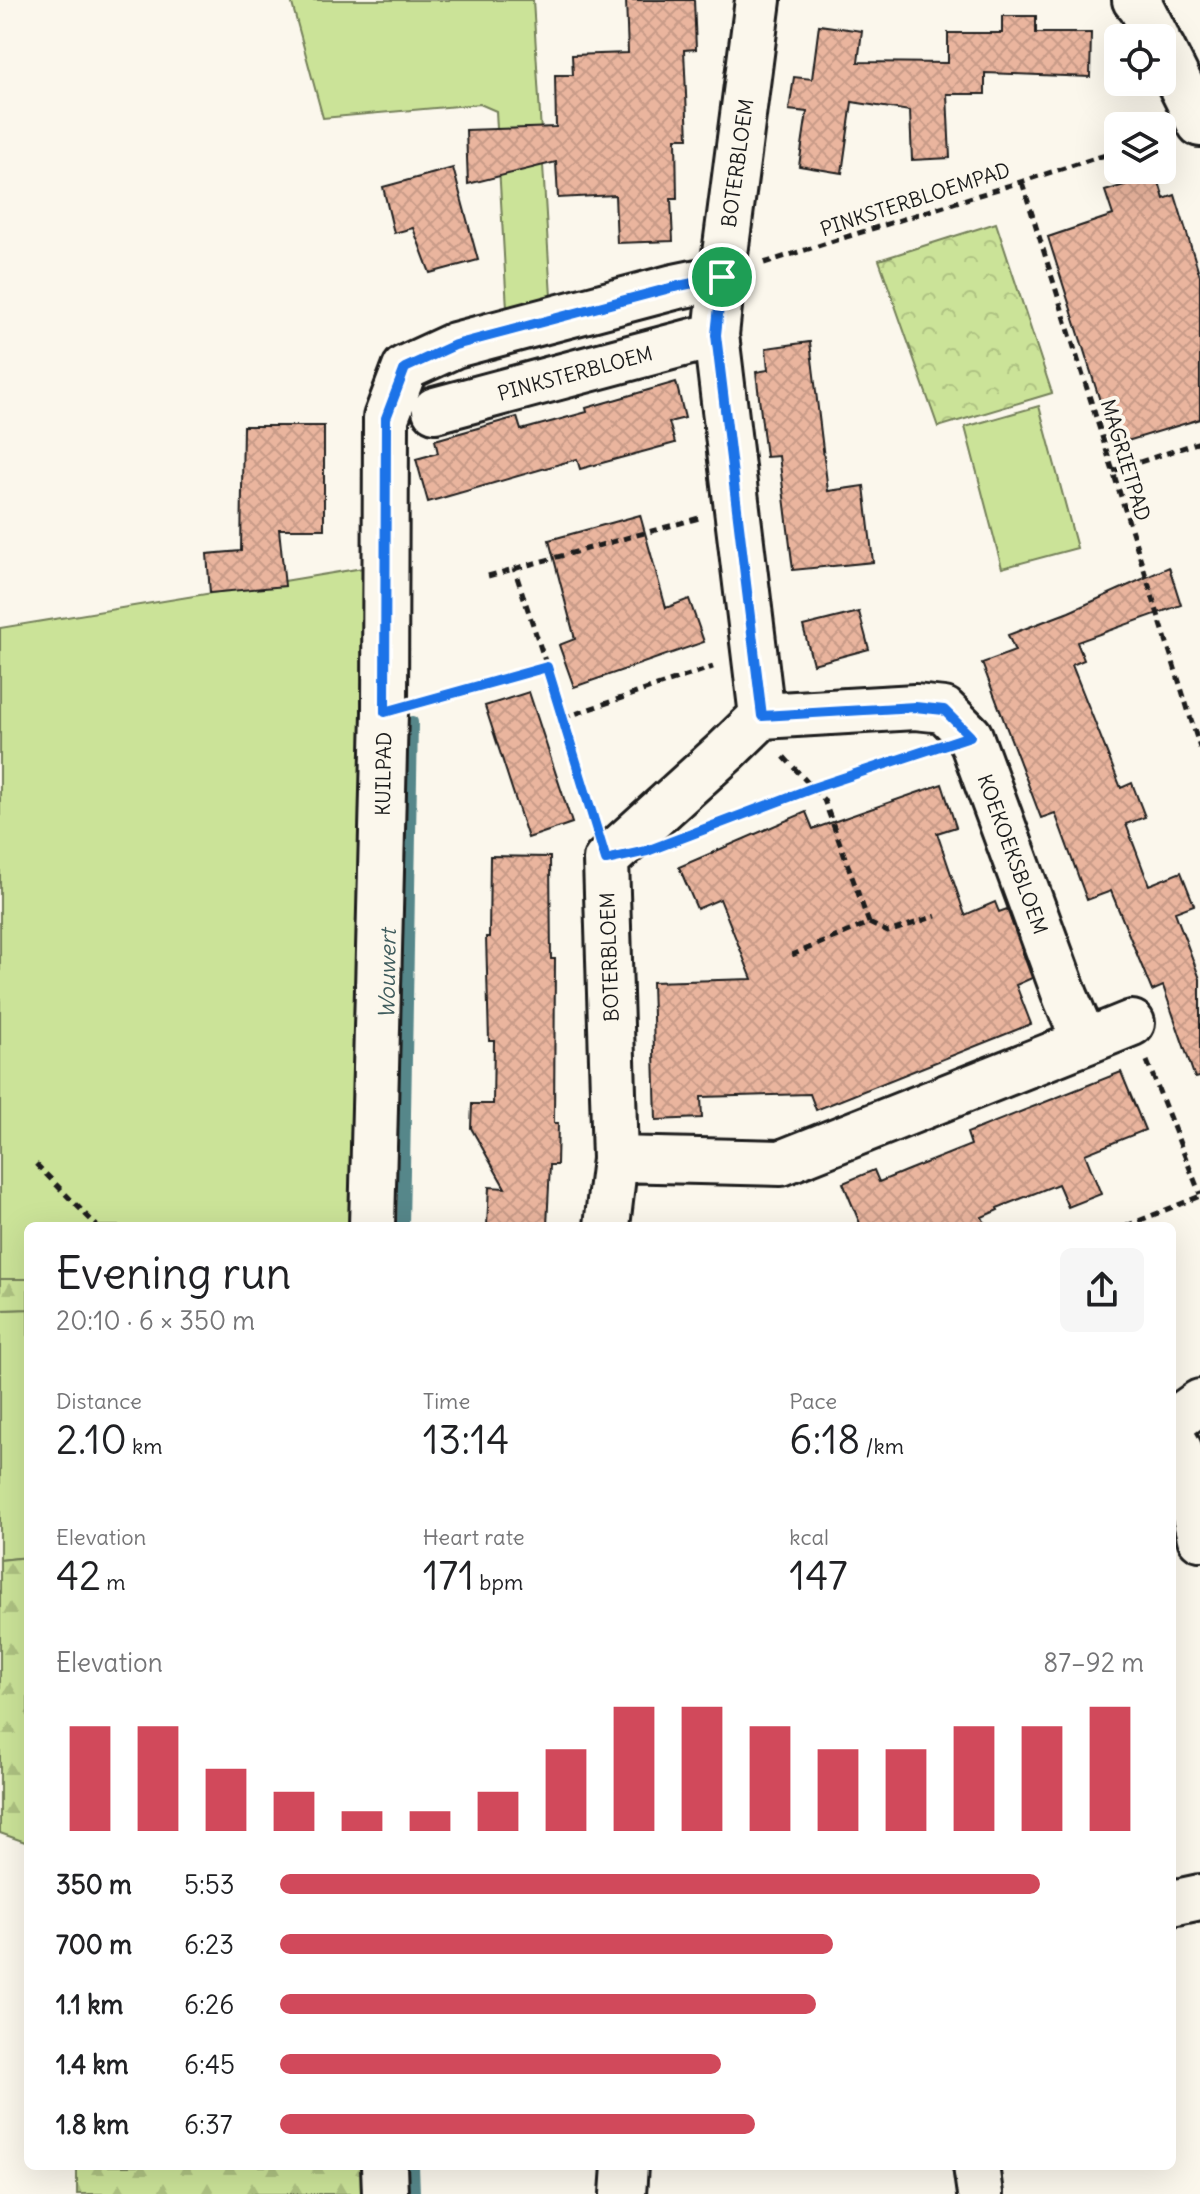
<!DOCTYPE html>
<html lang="en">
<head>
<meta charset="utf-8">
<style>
	:root { --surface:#fff; --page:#f6f6f6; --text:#202124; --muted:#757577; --accent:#d1495b }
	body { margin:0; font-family:Delius,sans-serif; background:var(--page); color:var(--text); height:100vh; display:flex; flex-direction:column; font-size:30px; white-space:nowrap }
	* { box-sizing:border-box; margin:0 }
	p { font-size:26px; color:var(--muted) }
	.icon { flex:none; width:44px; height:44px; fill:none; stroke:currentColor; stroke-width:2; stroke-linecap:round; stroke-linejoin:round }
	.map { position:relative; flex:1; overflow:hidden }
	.details { position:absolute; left:24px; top:1222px; width:1152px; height:948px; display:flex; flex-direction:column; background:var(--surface); border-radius:12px; box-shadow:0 8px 32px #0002 }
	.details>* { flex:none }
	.buttons { position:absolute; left:1104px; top:24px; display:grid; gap:16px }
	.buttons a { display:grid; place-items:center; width:72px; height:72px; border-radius:12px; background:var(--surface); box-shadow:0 8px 32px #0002; font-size:40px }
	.pin { position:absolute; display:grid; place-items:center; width:68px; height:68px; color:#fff; margin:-34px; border:4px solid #fff; border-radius:50%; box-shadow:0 2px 8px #0007 }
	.round { display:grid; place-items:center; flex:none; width:84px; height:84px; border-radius:12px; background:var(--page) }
	.head { display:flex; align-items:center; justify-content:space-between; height:136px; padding:0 32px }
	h1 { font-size:44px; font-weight:600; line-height:60px }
	.stats { display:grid; grid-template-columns:repeat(3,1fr); gap:12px; height:136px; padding:8px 32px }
	.stats div { display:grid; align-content:center }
	.stats b { font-size:40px; font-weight:600 }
	.stats small { font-size:22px; font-weight:400 }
	.stats p { font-size:22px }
	.chart { height:224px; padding:16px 32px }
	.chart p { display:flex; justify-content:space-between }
	.chart svg { width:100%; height:144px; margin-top:8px; stroke:var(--accent); stroke-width:6 }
	ul { padding:0 32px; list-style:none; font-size:26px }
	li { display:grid; grid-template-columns:128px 96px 1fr; align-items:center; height:60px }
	li i { height:20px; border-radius:10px; background:var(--accent) }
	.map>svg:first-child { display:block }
	.green { fill:#cbe398; stroke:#74805a; stroke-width:2 }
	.forest { fill:url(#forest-firs); stroke:#74805a; stroke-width:2 }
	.park { fill:url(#park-crowns); stroke:#74805a; stroke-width:2 }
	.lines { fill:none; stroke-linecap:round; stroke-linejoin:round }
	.stream { stroke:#56878a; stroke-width:12 }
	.building { fill:url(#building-cross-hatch); stroke:#1c1c1c; stroke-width:2 }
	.minor-casing { stroke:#1c1c1c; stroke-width:50 }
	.path { stroke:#1c1c1c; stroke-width:5; stroke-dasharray:8 6; stroke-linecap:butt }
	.minor { stroke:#fbf7ec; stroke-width:44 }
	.route-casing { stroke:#fff; stroke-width:16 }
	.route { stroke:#1a73e8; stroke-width:10 }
	.labels { text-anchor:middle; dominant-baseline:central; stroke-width:8; stroke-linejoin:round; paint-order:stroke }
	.street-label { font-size:20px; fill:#1c1c1c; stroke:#fbf7ec }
	.water-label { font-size:22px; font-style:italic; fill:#3e5b5c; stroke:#fbf7ec }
</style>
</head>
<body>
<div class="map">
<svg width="1200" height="2194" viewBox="0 0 1200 2194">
	<defs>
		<pattern id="forest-firs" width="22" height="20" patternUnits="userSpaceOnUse" patternTransform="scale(2)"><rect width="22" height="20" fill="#cbe398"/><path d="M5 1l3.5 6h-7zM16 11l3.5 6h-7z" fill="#aec282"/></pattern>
		<pattern id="park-crowns" width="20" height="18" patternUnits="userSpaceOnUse" patternTransform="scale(2)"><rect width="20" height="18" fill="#cbe398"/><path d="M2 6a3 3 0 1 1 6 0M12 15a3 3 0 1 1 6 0" fill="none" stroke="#aec282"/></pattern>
		<pattern id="building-cross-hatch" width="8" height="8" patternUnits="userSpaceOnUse" patternTransform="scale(2)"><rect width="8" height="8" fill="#eab59e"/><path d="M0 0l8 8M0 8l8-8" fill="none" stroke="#c89b88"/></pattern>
	</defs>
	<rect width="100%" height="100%" fill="#fbf7ec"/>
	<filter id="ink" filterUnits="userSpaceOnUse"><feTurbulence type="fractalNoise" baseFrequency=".0125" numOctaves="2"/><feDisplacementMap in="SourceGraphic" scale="16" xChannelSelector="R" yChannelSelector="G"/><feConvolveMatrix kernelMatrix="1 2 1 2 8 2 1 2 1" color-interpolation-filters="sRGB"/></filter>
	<g filter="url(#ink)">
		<!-- green -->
		<path class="green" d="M 291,0 L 533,0 L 551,297 L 507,309 L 496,111 L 480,104 L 323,118 Z
			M 1039,406 L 1077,548 L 1002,568 L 965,427 Z
			M 369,567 L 356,1226 L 28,1226 L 28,1279 L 0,1279 L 0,628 Z
			M 28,1309 L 28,1557 L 0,1560 L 0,1310 Z"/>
		<!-- forest -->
		<path class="forest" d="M 0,1279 L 28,1279 L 28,1309 L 0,1310 Z
			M 28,1557 L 28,1843 L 0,1833 L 0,1560 Z
			M 77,2166 L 369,2166 L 369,2194 L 77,2194 Z"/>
		<!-- park -->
		<path class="park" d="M 996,223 L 1052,393 L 938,427 L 879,260 Z"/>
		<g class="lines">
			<!-- stream -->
			<path class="stream" d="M 403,1226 L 412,722
				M 413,2166 L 414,2194"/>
		</g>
		<!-- building -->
		<path class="building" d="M 626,0 L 694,0 L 696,49 L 684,50 L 688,138 L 676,138 L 677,199 L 671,199 L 673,241 L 617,243 L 615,195 L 558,198 L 556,162 L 468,184 L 466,130 L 556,127 L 555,75 L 573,75 L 572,55 L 628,53 Z
			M 1002,16 L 1036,16 L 1036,33 L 1091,33 L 1090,77 L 985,73 L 985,94 L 947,94 L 950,158 L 912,160 L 910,111 L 852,102 L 842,173 L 799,166 L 807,112 L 789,110 L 794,77 L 812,79 L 819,25 L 862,31 L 858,62 L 948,63 L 948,33 L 1002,33 Z
			M 453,168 L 478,260 L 430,273 L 413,228 L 394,233 L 383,187 Z
			M 1157,175 L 1164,199 L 1175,195 L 1200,276 L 1200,419 L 1114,445 L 1048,237 L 1113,215 L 1105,191 Z
			M 810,342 L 828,491 L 864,486 L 873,562 L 793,570 L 779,456 L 766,457 L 756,372 L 768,370 L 766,348 Z
			M 676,382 L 685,418 L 669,422 L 675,443 L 580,469 L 577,459 L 428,502 L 416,459 L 438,453 L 435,440 L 517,417 L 521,430 L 587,412 L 586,408 Z
			M 243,426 L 324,426 L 324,529 L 279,529 L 285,586 L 210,593 L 207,554 L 241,551 Z
			M 640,515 L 666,608 L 689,599 L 704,642 L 574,687 L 559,645 L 575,639 L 549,540 Z
			M 1169,567 L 1181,605 L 1077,642 L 1084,660 L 1072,665 L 1121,788 L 1132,783 L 1145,817 L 1126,824 L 1149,885 L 1181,872 L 1194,905 L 1175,912 L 1200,979 L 1200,1077 L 1195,1078 L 1163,986 L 1152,991 L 1111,891 L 1087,900 L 1055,813 L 1041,818 L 982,663 L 1015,651 L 1008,635 L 1069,612 Z
			M 859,612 L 869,649 L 813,664 L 803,626 Z
			M 529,692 L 572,823 L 528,838 L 485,706 Z
			M 942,784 L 956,827 L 937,833 L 965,915 L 995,902 L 999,912 L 1007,909 L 1032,978 L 1016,985 L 1031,1024 L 816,1110 L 810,1094 L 701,1097 L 702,1118 L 656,1120 L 652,982 L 752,979 L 720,899 L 697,909 L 679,867 L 806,812 L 813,829 Z
			M 490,856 L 550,857 L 551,959 L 555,959 L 554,1123 L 558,1123 L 557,1165 L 550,1165 L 547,1226 L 487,1226 L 489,1187 L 505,1188 L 471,1128 L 472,1104 L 493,1104 L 494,1041 L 489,1041 L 486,937 L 489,937 Z
			M 1121,1072 L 1145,1130 L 1085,1154 L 1101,1194 L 1068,1207 L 1058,1184 L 997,1208 L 998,1210 L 982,1217 L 986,1226 L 861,1226 L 843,1183 L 874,1170 L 879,1182 L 908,1170 L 971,1145 L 967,1133 Z"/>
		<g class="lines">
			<defs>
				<path id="minor" d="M 1135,0 L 1141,7 L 1157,38
					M 1162,48 L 1200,124
					M 435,410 L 716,335
					M 1085,1042 L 1132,1023
					M 615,1159 L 781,1163 L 1085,1042 L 1066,998 L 970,736 L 944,710 L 915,707 L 762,716
					M 372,1226 L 385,712 L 386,418 L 405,368 L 455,345 L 674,287 L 722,277
					M 607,1226 L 615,1159 L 606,860 L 726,751 L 762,716 L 716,335 L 722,277 L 758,0
					M 1172,1422 L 1200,1402
					M 1172,1437 L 1179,1449 L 1200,1538
					M 1172,1903 L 1200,1897
					M 384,2166 L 385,2194
					M 976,2166 L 980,2194
					M 623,2194 L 625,2166"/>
			</defs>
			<!-- minor casing -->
			<use href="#minor" class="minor-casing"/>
			<!-- path -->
			<path class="path" d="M 1022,182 L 1200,748
				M 764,263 L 1118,151
				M 1113,471 L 1200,442
				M 488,576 L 699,518
				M 547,667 L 593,818
				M 428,700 L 547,667 L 514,568
				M 563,718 L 713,667
				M 784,757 L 824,800 L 869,923 L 792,955
				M 707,828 L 813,788 L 923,752
				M 869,923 L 888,932 L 936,916
				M 1147,1061 L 1200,1194
				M 36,1164 L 97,1226
				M 1126,1226 L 1200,1196"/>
			<!-- minor -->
			<use href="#minor" class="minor"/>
		</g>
	</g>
	<g class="lines" filter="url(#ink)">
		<defs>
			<path id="route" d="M 722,277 L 716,335 L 762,716 L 915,707 L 944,710 L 970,736 L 813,788 L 647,851 L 606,860 L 547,667 L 385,712 L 386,418 L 405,368 L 455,345 L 674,287 Z"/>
		</defs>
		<!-- route casing -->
		<use href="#route" class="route-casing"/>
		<!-- route -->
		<use href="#route" class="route"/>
	</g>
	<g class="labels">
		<!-- street labels -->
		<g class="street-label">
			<text transform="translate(737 163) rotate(-82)">BOTERBLOEM</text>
			<text transform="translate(915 199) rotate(-18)">PINKSTERBLOEMPAD</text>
			<text transform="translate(575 373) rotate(-15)">PINKSTERBLOEM</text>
			<text transform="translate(1126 460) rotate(73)">MAGRIETPAD</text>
			<text transform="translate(383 774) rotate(-89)">KUILPAD</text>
			<text transform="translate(1013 854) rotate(70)">KOEKOEKSBLOEM</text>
			<text transform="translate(609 957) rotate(-92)">BOTERBLOEM</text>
		</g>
		<!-- water labels -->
		<g class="water-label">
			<text transform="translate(387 974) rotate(-89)">Wouwert</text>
		</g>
	</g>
</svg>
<div class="buttons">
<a><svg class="icon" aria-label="locate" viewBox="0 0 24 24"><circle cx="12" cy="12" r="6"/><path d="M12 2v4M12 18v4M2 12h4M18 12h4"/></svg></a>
<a><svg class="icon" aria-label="layers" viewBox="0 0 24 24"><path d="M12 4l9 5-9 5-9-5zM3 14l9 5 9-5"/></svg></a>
</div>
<div class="pin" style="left:722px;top:277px;background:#1e9e55"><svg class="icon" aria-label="arrive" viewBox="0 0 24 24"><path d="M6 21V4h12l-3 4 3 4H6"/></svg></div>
<section class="details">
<div class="head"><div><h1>Evening run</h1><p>20:10 · 6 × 350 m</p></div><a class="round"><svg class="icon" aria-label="share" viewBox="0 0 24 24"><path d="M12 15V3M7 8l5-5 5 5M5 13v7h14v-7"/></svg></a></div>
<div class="stats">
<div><p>Distance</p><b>2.10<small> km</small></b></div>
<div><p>Time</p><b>13:14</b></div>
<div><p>Pace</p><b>6:18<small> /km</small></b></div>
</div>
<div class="stats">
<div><p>Elevation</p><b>42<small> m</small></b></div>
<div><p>Heart rate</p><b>171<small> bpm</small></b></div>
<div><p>kcal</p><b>147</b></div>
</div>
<div class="chart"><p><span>Elevation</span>87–92 m</p>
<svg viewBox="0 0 160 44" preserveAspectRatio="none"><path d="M5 44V12M15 44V12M25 44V25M35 44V32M45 44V38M55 44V38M65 44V32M75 44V19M85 44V6M95 44V6M105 44V12M115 44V19M125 44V19M135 44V12M145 44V12M155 44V6"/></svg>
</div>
<ul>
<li><b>350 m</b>5:53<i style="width:88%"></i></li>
<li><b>700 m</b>6:23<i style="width:64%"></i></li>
<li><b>1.1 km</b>6:26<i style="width:62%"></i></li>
<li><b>1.4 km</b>6:45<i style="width:51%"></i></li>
<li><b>1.8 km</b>6:37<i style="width:55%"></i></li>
</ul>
</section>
</div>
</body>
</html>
